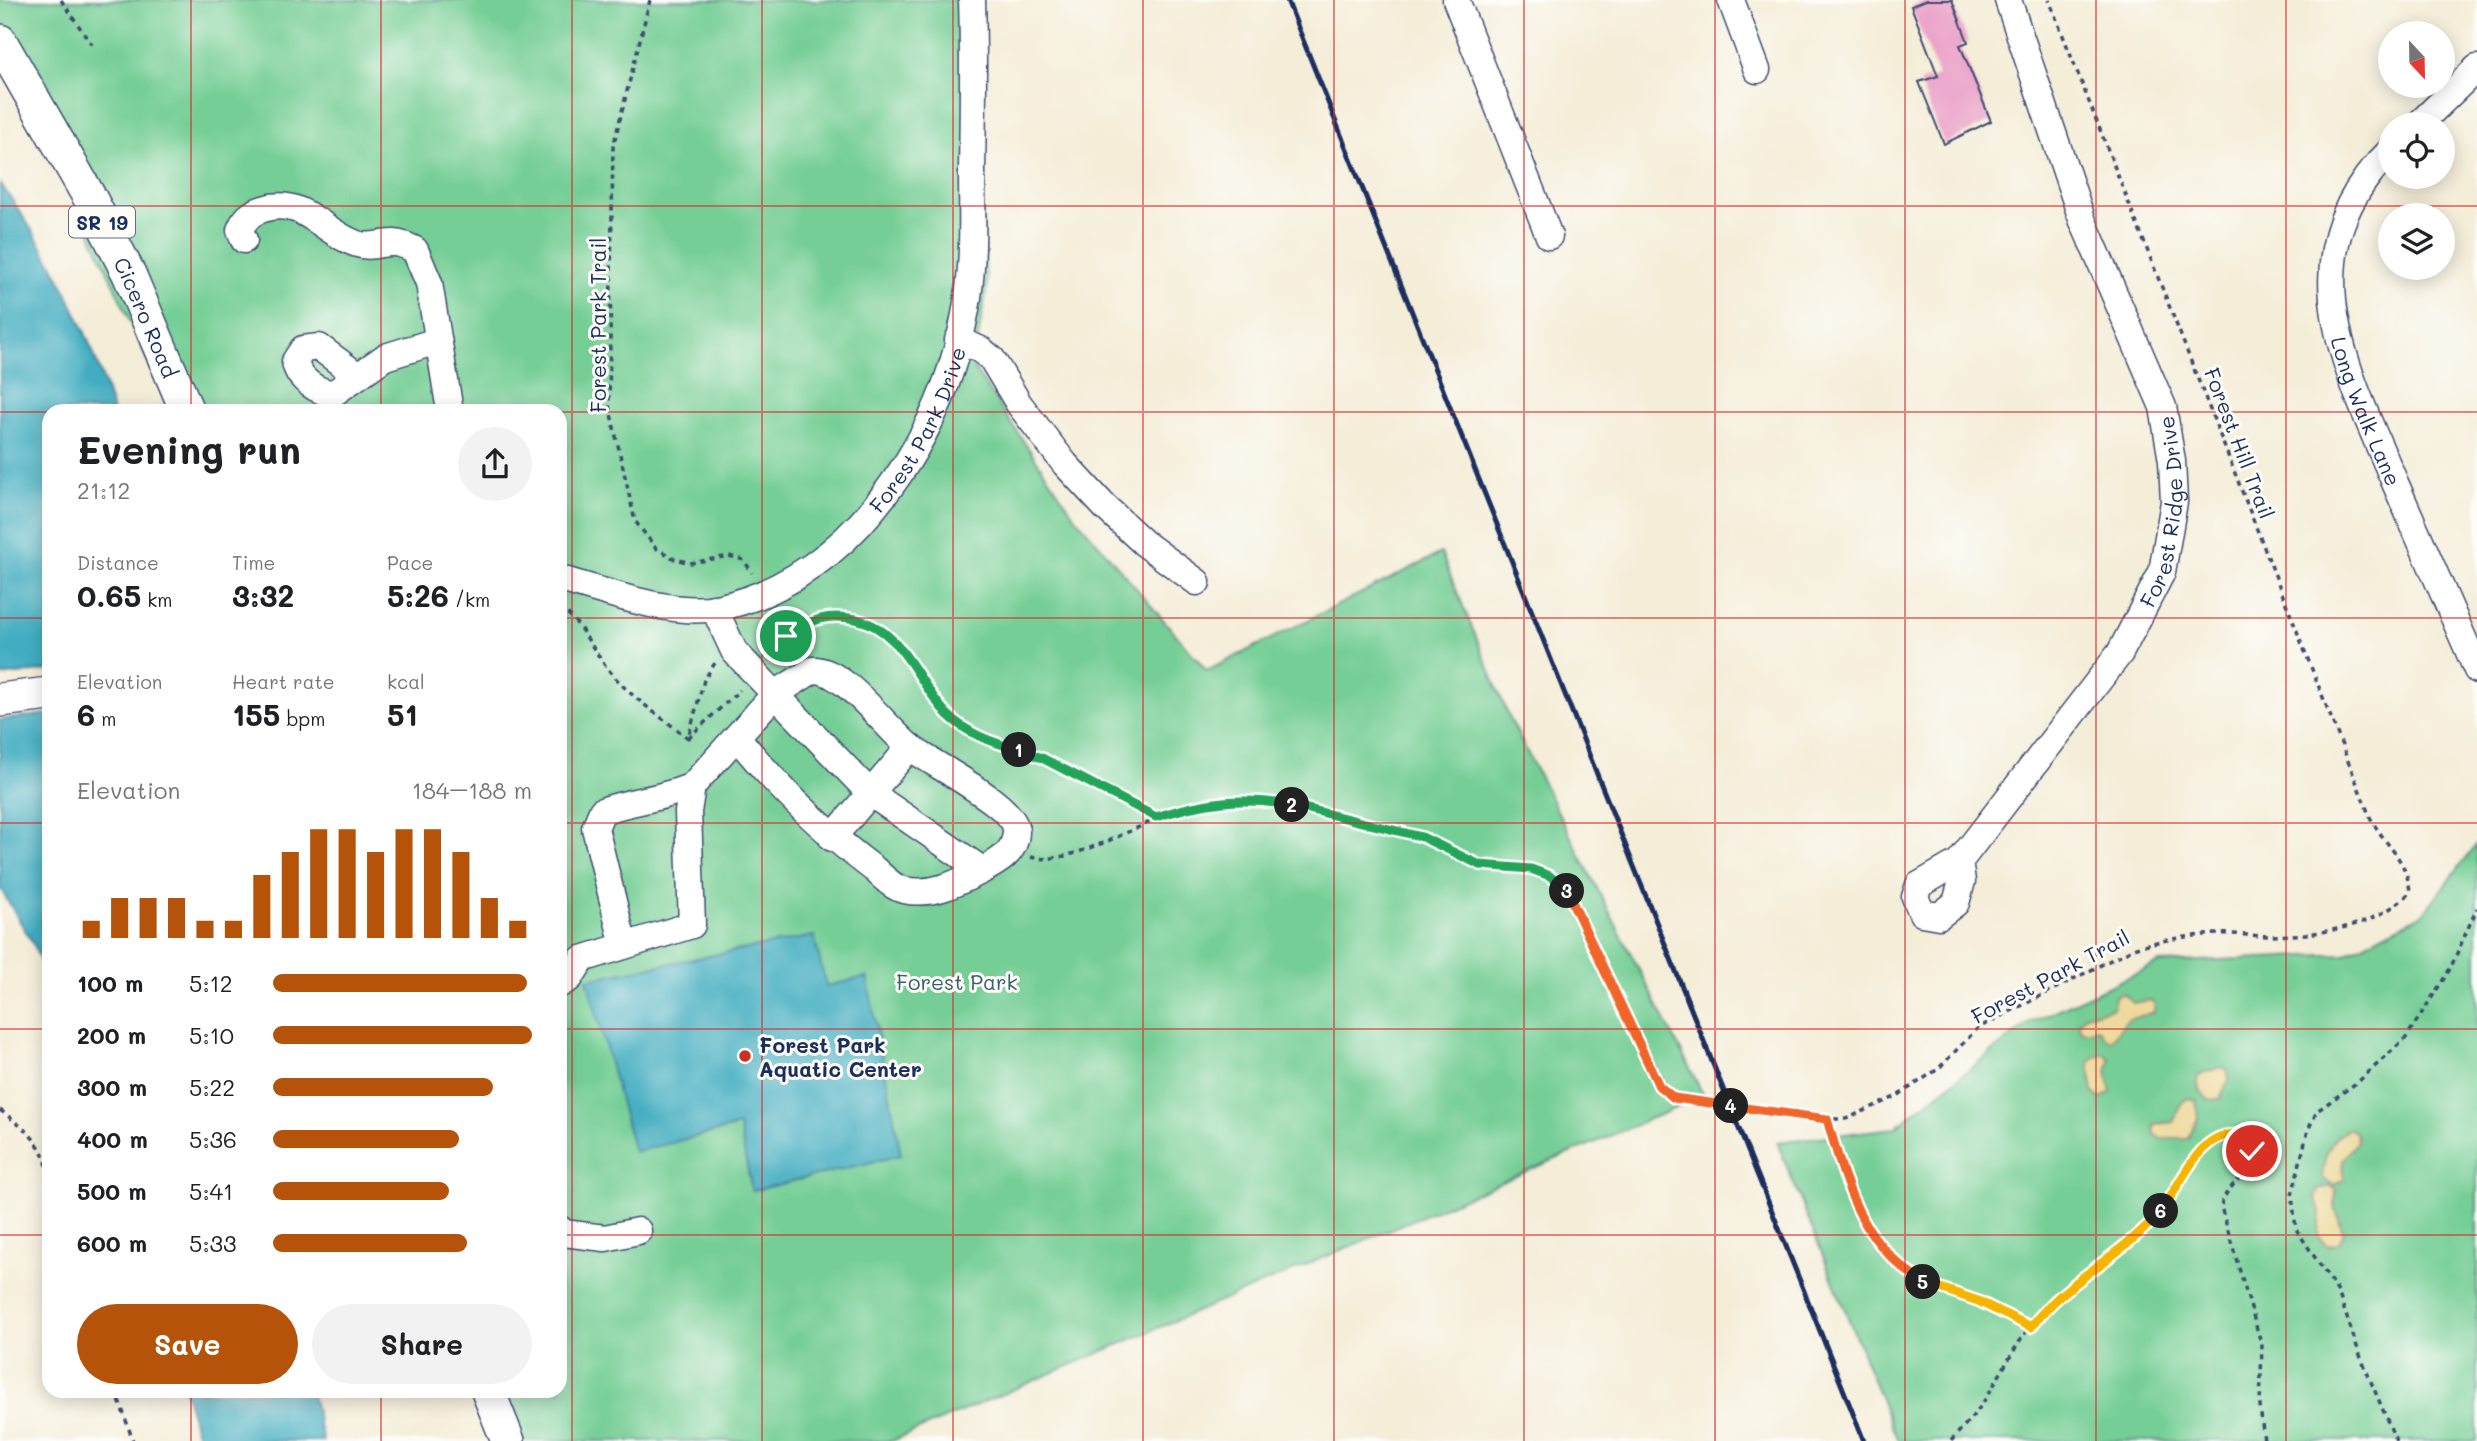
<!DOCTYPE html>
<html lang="en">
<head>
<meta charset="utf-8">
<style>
	:root { --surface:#fff; --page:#f2f2f2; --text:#202124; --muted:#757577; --accent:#b45309 }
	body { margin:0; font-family:Mali,sans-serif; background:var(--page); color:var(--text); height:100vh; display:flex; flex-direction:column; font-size:26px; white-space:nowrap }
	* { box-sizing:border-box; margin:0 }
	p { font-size:23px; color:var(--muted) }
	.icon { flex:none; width:38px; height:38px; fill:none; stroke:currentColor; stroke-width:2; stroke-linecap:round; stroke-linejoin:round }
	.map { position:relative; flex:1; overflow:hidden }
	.sheet { position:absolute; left:42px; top:404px; width:525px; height:994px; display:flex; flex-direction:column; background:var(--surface); border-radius:21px; box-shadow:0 4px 18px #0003 }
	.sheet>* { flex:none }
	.needle { width:46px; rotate:158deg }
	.buttons { position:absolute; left:2378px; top:21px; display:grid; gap:14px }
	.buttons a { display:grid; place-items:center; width:77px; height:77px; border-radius:50%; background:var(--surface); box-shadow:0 4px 18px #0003; font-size:35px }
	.pin { position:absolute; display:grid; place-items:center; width:60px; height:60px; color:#fff; margin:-30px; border:4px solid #fff; border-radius:50%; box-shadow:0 2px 7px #0007 }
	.km { position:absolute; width:35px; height:35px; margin:-18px; border-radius:50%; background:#222; color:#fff; font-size:19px; line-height:35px; text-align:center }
	.round { display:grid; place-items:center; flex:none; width:74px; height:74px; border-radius:37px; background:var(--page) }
	.headline { display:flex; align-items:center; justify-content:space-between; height:119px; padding:0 35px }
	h1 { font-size:38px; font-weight:800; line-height:52px }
	.metrics { display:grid; grid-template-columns:repeat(3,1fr); gap:10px; height:119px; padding:7px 35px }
	.metrics div { display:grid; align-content:center }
	.metrics b { font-size:30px; font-weight:800 }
	.metrics small { font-size:19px; font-weight:400 }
	.metrics p { font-size:19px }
	.chart { height:196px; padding:14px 35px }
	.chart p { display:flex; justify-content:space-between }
	.chart svg { width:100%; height:126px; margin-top:7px; stroke:var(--accent); stroke-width:6 }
	.action { display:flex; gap:14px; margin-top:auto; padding:14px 35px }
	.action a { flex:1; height:80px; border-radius:42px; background:var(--accent); color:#fff; font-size:28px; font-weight:800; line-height:80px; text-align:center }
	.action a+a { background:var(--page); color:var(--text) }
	ul { padding:0 35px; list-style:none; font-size:23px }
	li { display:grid; grid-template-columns:112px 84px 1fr; align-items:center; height:52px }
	li i { height:18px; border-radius:9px; background:var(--accent) }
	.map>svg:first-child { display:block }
	.green { fill:#74ce95; stroke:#487e7a; stroke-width:2 }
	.sand { fill:#eeda9e; stroke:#84847e; stroke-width:2 }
	.water { fill:#43adc1; stroke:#2f6e90; stroke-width:2 }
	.building { fill:#eba5cb }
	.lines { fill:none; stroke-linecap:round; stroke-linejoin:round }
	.minor-casing { stroke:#3c4c70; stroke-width:29 }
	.major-casing { stroke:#3c4c70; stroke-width:36 }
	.path { stroke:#3c4c70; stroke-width:3.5; stroke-dasharray:5 5; stroke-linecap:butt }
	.minor { stroke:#fff; stroke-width:26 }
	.major { stroke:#fff; stroke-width:33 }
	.rail { stroke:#1b2f5e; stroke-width:5 }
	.split-1-casing { stroke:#fff; stroke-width:14 }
	.split-2-casing { stroke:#fff; stroke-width:14 }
	.split-3-casing { stroke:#fff; stroke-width:14 }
	.split-4-casing { stroke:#fff; stroke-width:14 }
	.split-5-casing { stroke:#fff; stroke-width:14 }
	.split-6-casing { stroke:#fff; stroke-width:14 }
	.split-7-casing { stroke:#fff; stroke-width:14 }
	.split-1 { stroke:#22a559; stroke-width:9 }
	.split-2 { stroke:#22a559; stroke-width:9 }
	.split-3 { stroke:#22a559; stroke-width:9 }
	.split-4 { stroke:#f0652b; stroke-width:9 }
	.split-5 { stroke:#f0652b; stroke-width:9 }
	.split-6 { stroke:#f5b400; stroke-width:9 }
	.split-7 { stroke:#f5b400; stroke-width:9 }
	.grid { fill:none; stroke:#d62828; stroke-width:2; stroke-opacity:0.55 }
	.poi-dot { fill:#c8321e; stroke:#fdfcf7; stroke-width:2.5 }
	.labels { text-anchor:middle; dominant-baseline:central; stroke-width:6; stroke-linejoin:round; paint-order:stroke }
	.shield { fill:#fdfcf7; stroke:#5f6c8c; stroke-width:2 }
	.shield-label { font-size:19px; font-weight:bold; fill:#1b2f5e }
	.street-label { font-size:21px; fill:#1b2f5e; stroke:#fdfcf7 }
	.park-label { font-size:21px; fill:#365f6e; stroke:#fdfcf7 }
	.poi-label { font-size:21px; font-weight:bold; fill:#1b2f5e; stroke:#fdfcf7; text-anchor:start }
</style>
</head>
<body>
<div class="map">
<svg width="2477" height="1441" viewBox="0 0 2477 1441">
	<rect width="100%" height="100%" fill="#fdfcf7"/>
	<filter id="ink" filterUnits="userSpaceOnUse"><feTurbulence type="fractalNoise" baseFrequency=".0143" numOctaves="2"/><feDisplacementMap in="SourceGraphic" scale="14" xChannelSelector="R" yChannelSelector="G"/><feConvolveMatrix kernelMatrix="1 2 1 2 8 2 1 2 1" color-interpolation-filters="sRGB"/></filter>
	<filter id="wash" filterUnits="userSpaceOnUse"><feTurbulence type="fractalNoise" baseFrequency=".00686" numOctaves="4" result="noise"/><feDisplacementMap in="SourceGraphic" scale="28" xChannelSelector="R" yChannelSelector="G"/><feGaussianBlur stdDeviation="1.57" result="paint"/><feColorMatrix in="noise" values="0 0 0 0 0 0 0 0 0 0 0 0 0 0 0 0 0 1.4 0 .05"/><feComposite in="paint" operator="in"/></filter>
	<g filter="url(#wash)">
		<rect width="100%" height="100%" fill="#f4edd8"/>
		<!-- green -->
		<path class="green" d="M 0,0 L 967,0 L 987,286 L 973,367 L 1076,518 L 1207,671 L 1441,553 L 1509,717 L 1704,1096 L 892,1441 L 512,1441 L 491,1391 L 560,1391 L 560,411 L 170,411 L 22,79 L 0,45 Z
			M 2477,844 L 2477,1441 L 1898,1441 L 1777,1142 L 1894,1128 L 2029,1023 L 2159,963 L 2345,954 L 2422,915 Z"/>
		<!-- sand -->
		<path class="sand" d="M 2122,993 L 2133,1003 L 2150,1000 L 2155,1004 L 2154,1012 L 2127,1020 L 2111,1040 L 2105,1038 L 2098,1028 L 2087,1032 L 2080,1030 L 2079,1022 L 2085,1015 L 2113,1008 L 2115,996 Z
			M 2104,1053 L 2110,1059 L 2107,1072 L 2111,1092 L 2100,1099 L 2093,1092 L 2089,1064 L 2093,1058 Z
			M 2221,1067 L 2228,1070 L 2229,1081 L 2219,1099 L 2208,1100 L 2199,1089 L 2197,1079 L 2200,1074 Z
			M 2187,1098 L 2196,1100 L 2198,1118 L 2188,1139 L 2161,1139 L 2155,1134 L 2154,1124 L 2173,1122 L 2180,1105 Z
			M 2349,1128 L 2356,1133 L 2357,1141 L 2343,1160 L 2344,1180 L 2334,1185 L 2322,1178 C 2324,1157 2328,1138 2349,1128 Z
			M 2330,1186 L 2336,1190 L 2335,1207 L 2343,1233 L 2339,1243 L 2328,1246 C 2312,1235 2320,1229 2320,1214 C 2320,1207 2316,1202 2315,1196 L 2318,1190 Z"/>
		<!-- water -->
		<path class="water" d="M 0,183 C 50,251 90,331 113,411 L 49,411 L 49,670 L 0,676 Z
			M 49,714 L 49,986 L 34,945 L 0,888 L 0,720 Z
			M 814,936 L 826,986 L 867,977 L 901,1155 L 752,1191 L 739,1126 L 634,1152 L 587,979 Z
			M 185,1391 L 311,1391 L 323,1441 L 199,1441 Z"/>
		<g id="blocks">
			<!-- building -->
			<path class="building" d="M 1926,0 L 1952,0 L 1968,42 L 1960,45 L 1991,121 L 1944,144 L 1919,82 L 1938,76 L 1911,6 Z"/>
		</g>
	</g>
	<g filter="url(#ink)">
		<use href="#blocks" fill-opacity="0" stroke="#3c4c70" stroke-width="2"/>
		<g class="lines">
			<defs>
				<g id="minor">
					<path d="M 1456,0 L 1549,236"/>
					<path d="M 1731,0 L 1757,70"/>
					<path d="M 2419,124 L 2477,68"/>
					<path id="s1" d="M 2390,151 C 2283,255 2348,372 2396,485 C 2423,546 2450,608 2477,670"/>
					<path d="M 244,240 L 240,230 C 245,218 251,213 263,209 C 303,196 323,233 357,244 C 379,251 386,234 415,250 L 429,283 L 450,411"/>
					<path d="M 958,340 L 981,350 L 992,359 L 1019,404 L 1065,464 L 1105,507 L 1144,543 L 1197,582"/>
					<path d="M 358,376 L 319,347 L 303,349 L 295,361 C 297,378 317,393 334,393 L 385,357 L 437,341"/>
					<path id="s2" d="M 560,579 C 606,591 668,616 716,608 C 771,598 823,564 860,524 C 918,460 955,383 968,297 C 974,256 972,211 972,170 C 973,113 974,57 972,0"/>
					<path d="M 737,737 C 777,787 822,830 874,869 C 882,876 893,888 904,890 C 932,896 955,884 979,872 C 996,863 1016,854 1016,831 C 1016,805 931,764 910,747 C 886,728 843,668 813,670 L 775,694 L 870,793 L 982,870"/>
					<path d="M 832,838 L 910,747"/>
					<path id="s3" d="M 1959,862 L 1962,881 L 1956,903 L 1939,916 L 1922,913 L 1915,897 L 1919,885 L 1959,862 L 2120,653 L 2162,572 L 2174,502 L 2172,461 L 2163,407 L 2082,219 L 2008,0"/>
					<path d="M 624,946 L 595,828 L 602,811 C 632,800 663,799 692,786"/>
					<path d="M 560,984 L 570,978 L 582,959 L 692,925 L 688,812 L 692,786 L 775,694 L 734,651 L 714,608"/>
					<path d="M 560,1229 L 563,1233 L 605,1238 L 638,1231"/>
				</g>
				<g id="major">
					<path id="s4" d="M 0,41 L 91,200 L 129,274 L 187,411"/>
					<path d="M 0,700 L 49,694"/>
					<path d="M 488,1391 L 508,1441"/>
				</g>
			</defs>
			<!-- minor casing -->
			<use href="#minor" class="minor-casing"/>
			<!-- major casing -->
			<use href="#major" class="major-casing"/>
			<!-- path -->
			<path class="path" d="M 61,0 L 92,45
				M 650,0 L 613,147 L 609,405 L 635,521 L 656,548 L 675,559 L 691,563 L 729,556 L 744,560 L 752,573
				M 560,607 C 582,623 594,654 613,675 C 634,700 663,718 688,738 L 704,680 L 715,663
				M 773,614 L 786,636
				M 767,657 C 790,632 813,611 849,618 C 917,631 917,706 969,732 C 992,744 1017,748 1040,757 C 1079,772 1117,797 1154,817
				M 688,738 L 740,690
				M 1031,857 C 1072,869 1157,812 1201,803 C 1255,791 1311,809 1363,822 C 1383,827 1405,831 1424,838 C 1441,845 1466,861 1482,865 C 1523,875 1533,859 1569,893 L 1659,1086 L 1674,1098 L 1827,1119 L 1846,1119 L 1897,1096 L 1938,1069 L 1978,1028 L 2136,947 C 2162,940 2188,936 2216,934 C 2233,933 2252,936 2270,936 C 2317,935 2377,928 2410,892 C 2407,858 2385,846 2370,817 L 2049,0
				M 0,1110 C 25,1129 44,1142 49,1175
				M 1827,1119 C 1846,1181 1864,1259 1931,1286 C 1946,1293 1962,1296 1977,1301 C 1996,1309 2013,1318 2031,1327
				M 116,1391 L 133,1441
				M 1951,1441 C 1961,1429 1973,1417 1982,1404 C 2002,1374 2016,1341 2040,1314 C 2079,1272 2132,1249 2168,1202 C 2183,1182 2211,1113 2244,1139 L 2252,1159 C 2246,1179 2225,1185 2221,1207 L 2262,1346 L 2260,1406 L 2264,1441
				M 2396,1441 L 2361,1358 L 2338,1292 L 2296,1229 L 2292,1195 L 2308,1130 L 2317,1111 L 2359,1081 L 2406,1038 L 2450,969 L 2477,908"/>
			<!-- minor -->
			<use href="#minor" class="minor"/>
			<!-- major -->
			<use href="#major" class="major"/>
			<!-- rail -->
			<path class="rail" d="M 1287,0 L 1864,1441"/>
		</g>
	</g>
	<g class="lines" filter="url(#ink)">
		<defs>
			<path id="split-1" d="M 786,636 C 811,620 826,613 856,619 C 903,630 917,682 947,714 C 967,734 992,742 1019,750"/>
			<path id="split-2" d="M 1019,750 L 1042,758 L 1156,817 C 1206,801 1240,797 1292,805"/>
			<path id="split-3" d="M 1292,805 L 1422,837 L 1480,865 L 1531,869 L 1550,876 L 1567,891"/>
			<path id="split-4" d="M 1567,891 L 1659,1086 L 1674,1098 L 1731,1106"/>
			<path id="split-5" d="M 1731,1106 L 1827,1119 C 1847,1187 1859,1242 1923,1282"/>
			<path id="split-6" d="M 1923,1282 L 1978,1301 L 2031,1327 C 2067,1279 2123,1256 2161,1211"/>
			<path id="split-7" d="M 2161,1211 C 2182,1185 2199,1129 2239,1135 L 2252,1151"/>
		</defs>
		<!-- split-1 casing -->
		<use href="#split-1" class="split-1-casing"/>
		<!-- split-2 casing -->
		<use href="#split-2" class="split-2-casing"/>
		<!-- split-3 casing -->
		<use href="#split-3" class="split-3-casing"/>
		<!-- split-4 casing -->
		<use href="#split-4" class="split-4-casing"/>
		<!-- split-5 casing -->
		<use href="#split-5" class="split-5-casing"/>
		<!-- split-6 casing -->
		<use href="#split-6" class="split-6-casing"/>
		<!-- split-7 casing -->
		<use href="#split-7" class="split-7-casing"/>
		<!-- split-1 -->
		<use href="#split-1" class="split-1"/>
		<!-- split-2 -->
		<use href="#split-2" class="split-2"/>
		<!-- split-3 -->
		<use href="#split-3" class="split-3"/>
		<!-- split-4 -->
		<use href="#split-4" class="split-4"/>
		<!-- split-5 -->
		<use href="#split-5" class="split-5"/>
		<!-- split-6 -->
		<use href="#split-6" class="split-6"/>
		<!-- split-7 -->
		<use href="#split-7" class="split-7"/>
	</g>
	<!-- grid -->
	<path class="grid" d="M 191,0 L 191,411M 381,0 L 381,411M 572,0 L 572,1441M 762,0 L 762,1441M 953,0 L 953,1441M 1143,0 L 1143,1441M 1334,0 L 1334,1441M 1524,0 L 1524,1441M 1715,0 L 1715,1441M 1905,0 L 1905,1441M 2096,0 L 2096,1441M 2286,0 L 2286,1441M 0,206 L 2477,206M 0,412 L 49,412M 560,412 L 2477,412M 0,618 L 49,618M 560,618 L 2477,618M 0,823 L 49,823M 560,823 L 2477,823M 0,1029 L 49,1029M 560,1029 L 2477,1029M 0,1235 L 49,1235M 560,1235 L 2477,1235M 191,1391 L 191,1441M 381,1391 L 381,1441"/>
	<!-- markers -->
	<circle class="poi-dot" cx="745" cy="1056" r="7"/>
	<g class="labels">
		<!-- shield labels -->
		<rect class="shield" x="69" y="206.5" width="66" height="31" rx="5"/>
		<g class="shield-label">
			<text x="102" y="222">SR 19</text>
		</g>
		<!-- street labels -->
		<g class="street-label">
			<text stroke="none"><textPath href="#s4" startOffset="313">Cicero Road</textPath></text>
			<text transform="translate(597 325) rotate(-90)">Forest Park Trail</text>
			<text stroke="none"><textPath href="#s1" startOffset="282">Long Walk Lane</textPath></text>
			<text stroke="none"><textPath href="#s2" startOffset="441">Forest Park Drive</textPath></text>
			<text transform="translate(2240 443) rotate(69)">Forest Hill Trail</text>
			<text stroke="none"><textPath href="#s3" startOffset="572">Forest Ridge Drive</textPath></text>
			<text transform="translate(2050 976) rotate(-28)">Forest Park Trail</text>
		</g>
		<!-- park labels -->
		<g class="park-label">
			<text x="957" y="981">Forest Park</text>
		</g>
		<!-- poi labels -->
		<g class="poi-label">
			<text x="759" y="1044">Forest Park<tspan x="759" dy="24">Aquatic Center</tspan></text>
		</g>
	</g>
</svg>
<div class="buttons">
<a><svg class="needle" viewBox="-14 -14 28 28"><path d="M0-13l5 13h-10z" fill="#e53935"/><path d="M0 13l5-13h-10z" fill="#757577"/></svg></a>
<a><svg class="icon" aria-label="locate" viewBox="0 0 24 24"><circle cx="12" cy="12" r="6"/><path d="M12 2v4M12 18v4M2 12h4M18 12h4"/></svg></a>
<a><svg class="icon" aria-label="layers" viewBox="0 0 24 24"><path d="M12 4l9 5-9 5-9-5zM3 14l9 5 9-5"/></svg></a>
</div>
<div class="pin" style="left:786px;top:636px;background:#1e9e55"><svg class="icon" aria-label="arrive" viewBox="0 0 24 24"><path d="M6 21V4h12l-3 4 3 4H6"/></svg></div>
<div class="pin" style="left:2252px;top:1151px;background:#d93025"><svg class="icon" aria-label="check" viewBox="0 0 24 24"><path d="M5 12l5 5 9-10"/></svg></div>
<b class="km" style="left:1019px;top:750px">1</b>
<b class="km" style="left:1292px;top:805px">2</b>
<b class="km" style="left:1567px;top:891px">3</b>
<b class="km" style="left:1731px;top:1106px">4</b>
<b class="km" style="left:1923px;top:1282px">5</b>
<b class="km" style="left:2161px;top:1211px">6</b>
<section class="sheet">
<div class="headline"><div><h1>Evening run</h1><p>21:12</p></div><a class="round"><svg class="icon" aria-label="share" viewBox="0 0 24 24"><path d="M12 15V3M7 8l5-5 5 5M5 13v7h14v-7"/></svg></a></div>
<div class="metrics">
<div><p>Distance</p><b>0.65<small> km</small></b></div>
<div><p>Time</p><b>3:32</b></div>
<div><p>Pace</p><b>5:26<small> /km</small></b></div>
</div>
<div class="metrics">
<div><p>Elevation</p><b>6<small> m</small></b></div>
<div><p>Heart rate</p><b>155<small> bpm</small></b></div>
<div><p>kcal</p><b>51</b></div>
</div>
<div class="chart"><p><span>Elevation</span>184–188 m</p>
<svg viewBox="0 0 160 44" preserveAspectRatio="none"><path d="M5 44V38M15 44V30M25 44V30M35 44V30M45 44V38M55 44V38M65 44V22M75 44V14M85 44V6M95 44V6M105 44V14M115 44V6M125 44V6M135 44V14M145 44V30M155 44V38"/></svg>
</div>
<ul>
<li><b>100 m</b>5:12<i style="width:98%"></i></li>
<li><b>200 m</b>5:10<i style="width:100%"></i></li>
<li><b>300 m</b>5:22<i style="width:85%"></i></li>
<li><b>400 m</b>5:36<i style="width:72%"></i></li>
<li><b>500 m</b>5:41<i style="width:68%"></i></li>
<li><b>600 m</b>5:33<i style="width:75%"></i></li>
</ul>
<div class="action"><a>Save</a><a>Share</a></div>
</section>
</div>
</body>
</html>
